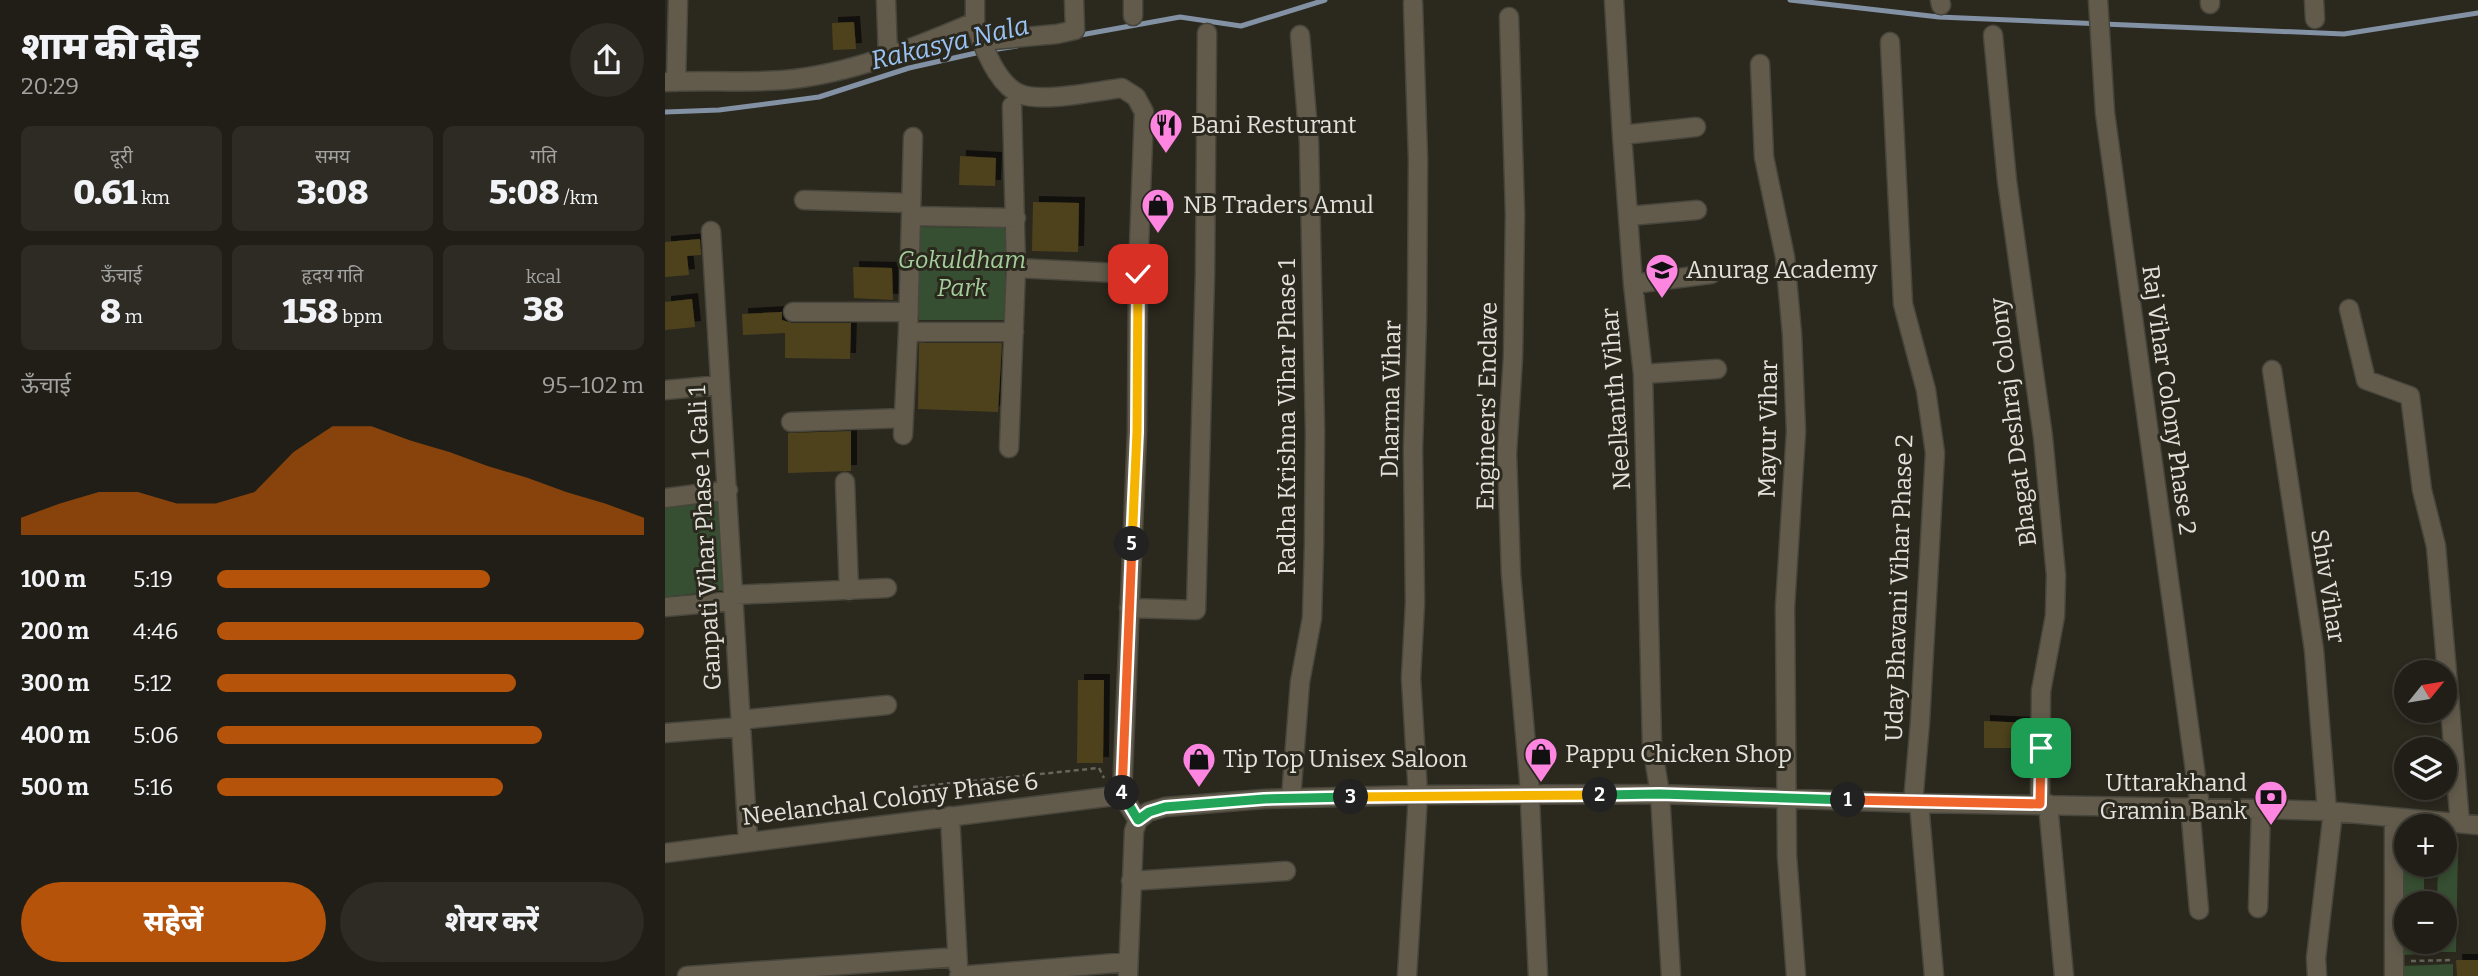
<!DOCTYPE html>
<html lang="hi">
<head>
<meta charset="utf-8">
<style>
	:root { --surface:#201e16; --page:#2d2b23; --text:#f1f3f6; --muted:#a2a2a1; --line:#3d3c35; --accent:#b45309 }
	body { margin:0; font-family:Bitter,"Noto Sans Devanagari",serif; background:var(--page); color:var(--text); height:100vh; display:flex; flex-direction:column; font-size:26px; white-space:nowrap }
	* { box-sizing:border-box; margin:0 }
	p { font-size:23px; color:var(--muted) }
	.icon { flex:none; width:38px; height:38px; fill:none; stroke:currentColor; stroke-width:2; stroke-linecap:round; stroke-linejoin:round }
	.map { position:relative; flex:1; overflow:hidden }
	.sheet { display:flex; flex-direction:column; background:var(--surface); width:665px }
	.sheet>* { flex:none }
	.needle { width:46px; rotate:60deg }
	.controls { position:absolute; left:1729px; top:660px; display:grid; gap:14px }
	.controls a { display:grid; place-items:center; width:63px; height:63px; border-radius:50%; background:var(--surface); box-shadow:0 4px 10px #0003,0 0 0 2px var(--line); font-size:35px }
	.pin { position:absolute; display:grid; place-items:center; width:60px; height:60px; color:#fff; margin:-30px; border-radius:14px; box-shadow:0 4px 10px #0006 }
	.km { position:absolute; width:35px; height:35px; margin:-18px; border-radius:50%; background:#222; color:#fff; font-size:19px; line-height:35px; text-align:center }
	.round { display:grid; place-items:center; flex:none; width:74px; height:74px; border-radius:37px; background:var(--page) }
	.headline { display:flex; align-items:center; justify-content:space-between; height:119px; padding:0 21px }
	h1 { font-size:38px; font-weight:800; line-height:52px }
	.stats { display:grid; grid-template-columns:repeat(3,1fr); gap:10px; height:119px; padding:7px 21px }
	.stats div { display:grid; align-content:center; border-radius:10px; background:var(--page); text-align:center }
	.stats b { font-size:35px; font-weight:800 }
	.stats small { font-size:19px; font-weight:400 }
	.stats p { font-size:19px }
	.chart { height:196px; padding:14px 21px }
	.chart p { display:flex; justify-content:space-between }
	.chart svg { width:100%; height:126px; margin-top:7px; fill:var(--accent); opacity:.7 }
	.primary-button { display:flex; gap:14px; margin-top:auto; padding:14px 21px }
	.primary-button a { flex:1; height:80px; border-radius:42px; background:var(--accent); color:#fff; font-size:28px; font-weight:800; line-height:80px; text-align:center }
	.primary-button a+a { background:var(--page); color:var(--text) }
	ul { padding:0 21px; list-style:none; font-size:23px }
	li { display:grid; grid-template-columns:112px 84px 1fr; align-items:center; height:52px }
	li i { height:18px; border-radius:9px; background:var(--accent) }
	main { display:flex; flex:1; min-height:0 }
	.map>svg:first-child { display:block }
	.green { fill:#364e32 }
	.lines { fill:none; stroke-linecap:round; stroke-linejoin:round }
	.stream { stroke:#8291a4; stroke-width:5 }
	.building { fill:#4e421f; filter:url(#shadow) }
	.minor-casing { stroke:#48463c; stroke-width:21 }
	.path { stroke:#67655c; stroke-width:2.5; stroke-dasharray:5 3.5; stroke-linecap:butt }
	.minor { stroke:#625b4c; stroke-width:18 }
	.split-1-casing { stroke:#fff; stroke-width:14 }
	.split-2-casing { stroke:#fff; stroke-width:14 }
	.split-3-casing { stroke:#fff; stroke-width:14 }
	.split-4-casing { stroke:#fff; stroke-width:14 }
	.split-5-casing { stroke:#fff; stroke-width:14 }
	.split-6-casing { stroke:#fff; stroke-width:14 }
	.split-1 { stroke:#f0652b; stroke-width:9 }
	.split-2 { stroke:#22a559; stroke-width:9 }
	.split-3 { stroke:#f5b400; stroke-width:9 }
	.split-4 { stroke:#22a559; stroke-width:9 }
	.split-5 { stroke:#f0652b; stroke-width:9 }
	.split-6 { stroke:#f5b400; stroke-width:9 }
	.labels { text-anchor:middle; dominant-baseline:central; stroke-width:6; stroke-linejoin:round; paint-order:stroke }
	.poi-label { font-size:24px; fill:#e3e1db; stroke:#2b281e; text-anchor:start }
	.park-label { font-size:24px; font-style:italic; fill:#a3ce9b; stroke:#2b281e }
	.street-label { font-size:24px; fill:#e3e1db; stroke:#2b281e }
	.water-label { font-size:26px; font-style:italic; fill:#9ac3f5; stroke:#2b281e }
</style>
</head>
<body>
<main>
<section class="sheet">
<div class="headline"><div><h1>शाम की दौड़</h1><p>20:29</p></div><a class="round"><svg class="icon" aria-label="share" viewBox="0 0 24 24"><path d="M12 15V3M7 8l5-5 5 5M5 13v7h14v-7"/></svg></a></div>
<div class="stats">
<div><p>दूरी</p><b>0.61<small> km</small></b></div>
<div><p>समय</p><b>3:08</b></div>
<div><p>गति</p><b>5:08<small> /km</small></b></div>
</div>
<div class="stats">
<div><p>ऊँचाई</p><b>8<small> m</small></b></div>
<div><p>हृदय गति</p><b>158<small> bpm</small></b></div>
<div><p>kcal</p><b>38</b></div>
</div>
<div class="chart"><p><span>ऊँचाई</span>95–102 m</p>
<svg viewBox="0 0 160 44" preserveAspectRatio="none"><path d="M0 44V38L10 33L20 29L30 29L40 33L50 33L60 29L70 15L80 6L90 6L100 11L110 15L120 20L130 24L140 29L150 33L160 38V44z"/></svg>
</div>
<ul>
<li><b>100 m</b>5:19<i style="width:64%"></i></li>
<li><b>200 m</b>4:46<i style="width:100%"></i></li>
<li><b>300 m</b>5:12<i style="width:70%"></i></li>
<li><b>400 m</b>5:06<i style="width:76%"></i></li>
<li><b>500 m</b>5:16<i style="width:67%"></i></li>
</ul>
<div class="primary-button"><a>सहेजें</a><a>शेयर करें</a></div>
</section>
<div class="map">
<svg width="1813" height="976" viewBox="0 0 1813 976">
	<defs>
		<filter id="shadow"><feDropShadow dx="6" dy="-6" stdDeviation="0" flood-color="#0009"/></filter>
	</defs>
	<rect width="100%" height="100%" fill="#2b281e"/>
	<!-- green -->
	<path class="green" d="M 254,227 L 340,228 L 340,320 L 254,320 Z
		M 53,502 L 59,590 L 0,597 L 0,508 Z
		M 1737,849 L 1741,849 L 1741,864 L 1759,865 L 1759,903 L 1741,903 L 1741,942 L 1759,942 L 1759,954 L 1736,955 Z
		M 1780,851 L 1793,851 L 1791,952 L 1771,952 L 1772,942 L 1780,942 L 1780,903 L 1772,903 L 1773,865 L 1780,864 Z
		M 1788,964 L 1788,976 L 1737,976 L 1737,966 Z"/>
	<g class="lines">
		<!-- stream -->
		<path class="stream" d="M 1125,0 L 1274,17 L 1679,34 L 1813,13
			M 410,36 L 515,17 L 576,26 L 660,0
			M 0,112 L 54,110 L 154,97 L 244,68 L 320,51 L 352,46"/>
	</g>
	<!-- building -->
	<path class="building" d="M 189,22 L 191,49 L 168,50 L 167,23 Z
		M 295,156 L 331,158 L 330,186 L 294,185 Z
		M 368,202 L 414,203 L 413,252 L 367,251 Z
		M 35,239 L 36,255 L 22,256 L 24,275 L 0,277 L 0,242 Z
		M 188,267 L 227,268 L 228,300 L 189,298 Z
		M 27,299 L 30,327 L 0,330 L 0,302 Z
		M 117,312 L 117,320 L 127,323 L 186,323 L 185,359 L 120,358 L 120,333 L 78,335 L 77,314 Z
		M 254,343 L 337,343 L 333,412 L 253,409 Z
		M 186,431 L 186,471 L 123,473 L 123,433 Z
		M 413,680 L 439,680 L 438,763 L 412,763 Z
		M 1319,721 L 1364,723 L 1364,748 L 1319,748 Z
		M 1791,960 L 1813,960 L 1813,976 L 1792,976 Z"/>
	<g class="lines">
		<defs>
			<path id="minor" d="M 221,0 L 223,57
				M 310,0 L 310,22
				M 468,0 L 468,16
				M 949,0 L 957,135 L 968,284 L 978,374 L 987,745 L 995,794 L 1006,976
				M 1275,0 L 1276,5
				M 1433,0 L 1440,113 L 1535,807
				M 1649,0 L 1650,19
				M 1545,4 L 1545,0
				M 844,17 L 850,214 L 848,357 L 842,453 L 846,574 L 864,779 L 873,976
				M 1328,35 L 1342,181 L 1378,437 L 1391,575 L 1390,616 L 1376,691 L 1375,804
				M 316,41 L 392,34 L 410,30 L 409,0
				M 1225,42 L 1238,304 L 1261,390 L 1270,453 L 1255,722 L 1248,803
				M 1095,64 L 1099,157 L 1120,257 L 1127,334 L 1131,431 L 1120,607 L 1122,856 L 1131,976
				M 0,82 C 40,80 79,83 119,80 C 185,74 249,48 310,22 C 317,44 332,85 355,94 C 378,103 431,91 457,88 L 471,97 L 479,112 L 473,274 L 472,432 L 457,795 L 473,820
				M 11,82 L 13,0
				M 347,106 L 351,268
				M 957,135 L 1031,127
				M 139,200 L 246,203
				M 246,214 L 248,137
				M 964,216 L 1032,210
				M 46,231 L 83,841
				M 968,284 L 1046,274
				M 1684,309 L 1701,380 L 1745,396 L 1757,490 L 1771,546 L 1795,823
				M 128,312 L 244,312
				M 349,332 L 243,332 L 246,216 L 351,218
				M 1607,370 L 1649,650 L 1662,811
				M 978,374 L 1052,369
				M 0,390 L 55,385
				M 126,422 L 239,418
				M 238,435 L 243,332
				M 344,448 L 351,268 L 473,274
				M 180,482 L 184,591
				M 0,498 L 63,490
				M 68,595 L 222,588
				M 0,607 L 68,601
				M 464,608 L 531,610 L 540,274 L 542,33
				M 75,720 L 222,705
				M 0,733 L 75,727
				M 626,798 L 635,682 L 647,618 L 649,545 L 650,431 L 644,142 L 635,35
				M 1254,803 L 1269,976
				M 1383,804 L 1399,976
				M 1525,807 L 1534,910
				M 285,816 L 293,966
				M 1729,819 L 1729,976
				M 473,820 L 483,812 L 500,807 L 599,799 L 753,795 L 995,794 L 1248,803 L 1596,809 L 1662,811 L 1813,825
				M 0,853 L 457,795
				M 466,881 L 621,871
				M 1593,908 L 1596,809
				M 22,976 L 292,957
				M 294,976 L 463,962
				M 463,976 L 469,831 L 473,820
				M 742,976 L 753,795 L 746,678 L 750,603 L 748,449 L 752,318 L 753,159 L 748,3
				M 1652,976 L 1651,958 L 1668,812"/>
		</defs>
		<!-- minor casing -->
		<use href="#minor" class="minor-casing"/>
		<!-- path -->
		<path class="path" d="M 248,787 L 434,768 L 439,778
			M 1746,961 L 1787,960"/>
		<!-- minor -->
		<use href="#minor" class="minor"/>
	</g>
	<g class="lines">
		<defs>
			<path id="split-1" d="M 1183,800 L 1375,804 L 1376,748"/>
			<path id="split-2" d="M 935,795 L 995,794 L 1183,800"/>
			<path id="split-3" d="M 686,797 L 935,795"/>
			<path id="split-4" d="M 457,793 L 473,820 L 484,812 L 500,807 L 599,799 L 686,797"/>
			<path id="split-5" d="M 457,793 L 467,544"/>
			<path id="split-6" d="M 467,544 L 472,432 L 473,274"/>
		</defs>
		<!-- split-1 casing -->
		<use href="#split-1" class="split-1-casing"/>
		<!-- split-2 casing -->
		<use href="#split-2" class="split-2-casing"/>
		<!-- split-3 casing -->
		<use href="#split-3" class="split-3-casing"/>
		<!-- split-4 casing -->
		<use href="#split-4" class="split-4-casing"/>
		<!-- split-5 casing -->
		<use href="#split-5" class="split-5-casing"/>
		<!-- split-6 casing -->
		<use href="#split-6" class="split-6-casing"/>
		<!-- split-1 -->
		<use href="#split-1" class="split-1"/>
		<!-- split-2 -->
		<use href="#split-2" class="split-2"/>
		<!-- split-3 -->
		<use href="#split-3" class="split-3"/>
		<!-- split-4 -->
		<use href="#split-4" class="split-4"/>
		<!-- split-5 -->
		<use href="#split-5" class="split-5"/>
		<!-- split-6 -->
		<use href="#split-6" class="split-6"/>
	</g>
	<!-- icons -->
	<defs>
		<symbol id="restaurant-pin" viewBox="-11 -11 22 30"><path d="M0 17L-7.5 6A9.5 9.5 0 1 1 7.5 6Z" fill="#fe85e0" stroke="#2b281e"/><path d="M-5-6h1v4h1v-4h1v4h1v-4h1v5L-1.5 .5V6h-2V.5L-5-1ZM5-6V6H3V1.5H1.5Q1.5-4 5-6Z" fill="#111"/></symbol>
		<symbol id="shop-pin" viewBox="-11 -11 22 30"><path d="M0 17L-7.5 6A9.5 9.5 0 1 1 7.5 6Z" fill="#fe85e0" stroke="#2b281e"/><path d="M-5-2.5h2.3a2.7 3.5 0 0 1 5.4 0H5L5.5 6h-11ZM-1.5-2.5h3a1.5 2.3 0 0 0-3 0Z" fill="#111"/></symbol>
		<symbol id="school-pin" viewBox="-11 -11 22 30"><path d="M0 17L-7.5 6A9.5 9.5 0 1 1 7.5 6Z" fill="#fe85e0" stroke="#2b281e"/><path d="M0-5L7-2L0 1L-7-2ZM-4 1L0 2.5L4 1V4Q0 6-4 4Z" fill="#111"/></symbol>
		<symbol id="bank-pin" viewBox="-11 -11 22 30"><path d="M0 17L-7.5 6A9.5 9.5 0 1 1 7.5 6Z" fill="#fe85e0" stroke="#2b281e"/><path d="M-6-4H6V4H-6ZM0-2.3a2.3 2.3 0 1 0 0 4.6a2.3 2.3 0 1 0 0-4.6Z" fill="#111"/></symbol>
	</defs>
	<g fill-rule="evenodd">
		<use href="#restaurant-pin" x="482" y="106" width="38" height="52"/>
		<use href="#shop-pin" x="474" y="186" width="38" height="52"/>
		<use href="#school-pin" x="978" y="251" width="38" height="52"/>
		<use href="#shop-pin" x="857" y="735" width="38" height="52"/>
		<use href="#shop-pin" x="515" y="740" width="38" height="52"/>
		<use href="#bank-pin" x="1587" y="778" width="38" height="52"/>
	</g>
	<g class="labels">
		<!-- poi labels -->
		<g class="poi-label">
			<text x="526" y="125">Bani Resturant</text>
			<text x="518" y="205">NB Traders Amul</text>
			<text x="1021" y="270">Anurag Academy</text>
			<text x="900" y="754">Pappu Chicken Shop</text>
			<text x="558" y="759">Tip Top Unisex Saloon</text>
			<text x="1582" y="783" text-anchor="end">Uttarakhand<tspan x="1582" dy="28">Gramin Bank</tspan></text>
		</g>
		<!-- park labels -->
		<g class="park-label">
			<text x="297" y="260">Gokuldham<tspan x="297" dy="28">Park</tspan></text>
		</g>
		<!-- street labels -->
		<g class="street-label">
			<text transform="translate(726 399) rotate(-89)">Dharma Vihar</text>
			<text transform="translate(951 399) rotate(-94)">Neelkanth Vihar</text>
			<text transform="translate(1504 400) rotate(82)">Raj Vihar Colony Phase 2</text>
			<text transform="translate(822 406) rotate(-89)">Engineers' Enclave</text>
			<text transform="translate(622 417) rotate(-90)">Radha Krishna Vihar Phase 1</text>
			<text transform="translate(1348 422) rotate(-97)">Bhagat Deshraj Colony</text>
			<text transform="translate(1103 429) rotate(-89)">Mayur Vihar</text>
			<text transform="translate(40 538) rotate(-93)">Ganpati Vihar Phase 1 Gali 1</text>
			<text transform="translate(1663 586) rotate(81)">Shiv Vihar</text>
			<text transform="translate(1234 588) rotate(-88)">Uday Bhavani Vihar Phase 2</text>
			<text transform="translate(225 799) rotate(-7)">Neelanchal Colony Phase 6</text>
		</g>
		<!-- water labels -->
		<g class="water-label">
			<text transform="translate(285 43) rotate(-13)">Rakasya Nala</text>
		</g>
	</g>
</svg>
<div class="controls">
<a><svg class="needle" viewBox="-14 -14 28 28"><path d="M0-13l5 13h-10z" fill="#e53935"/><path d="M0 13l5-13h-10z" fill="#a2a2a1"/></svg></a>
<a><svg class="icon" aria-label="layers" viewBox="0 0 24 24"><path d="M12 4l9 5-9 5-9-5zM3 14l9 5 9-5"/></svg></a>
<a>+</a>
<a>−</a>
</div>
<div class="pin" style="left:1376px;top:748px;background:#1e9e55"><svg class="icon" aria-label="arrive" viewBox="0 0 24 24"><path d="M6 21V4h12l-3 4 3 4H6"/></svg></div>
<div class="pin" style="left:473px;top:274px;background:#d93025"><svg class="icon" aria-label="check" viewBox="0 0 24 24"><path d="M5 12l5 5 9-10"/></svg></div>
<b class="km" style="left:1183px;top:800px">1</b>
<b class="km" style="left:935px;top:795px">2</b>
<b class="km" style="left:686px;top:797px">3</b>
<b class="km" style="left:457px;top:793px">4</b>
<b class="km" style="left:467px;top:544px">5</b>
</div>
</main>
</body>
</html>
